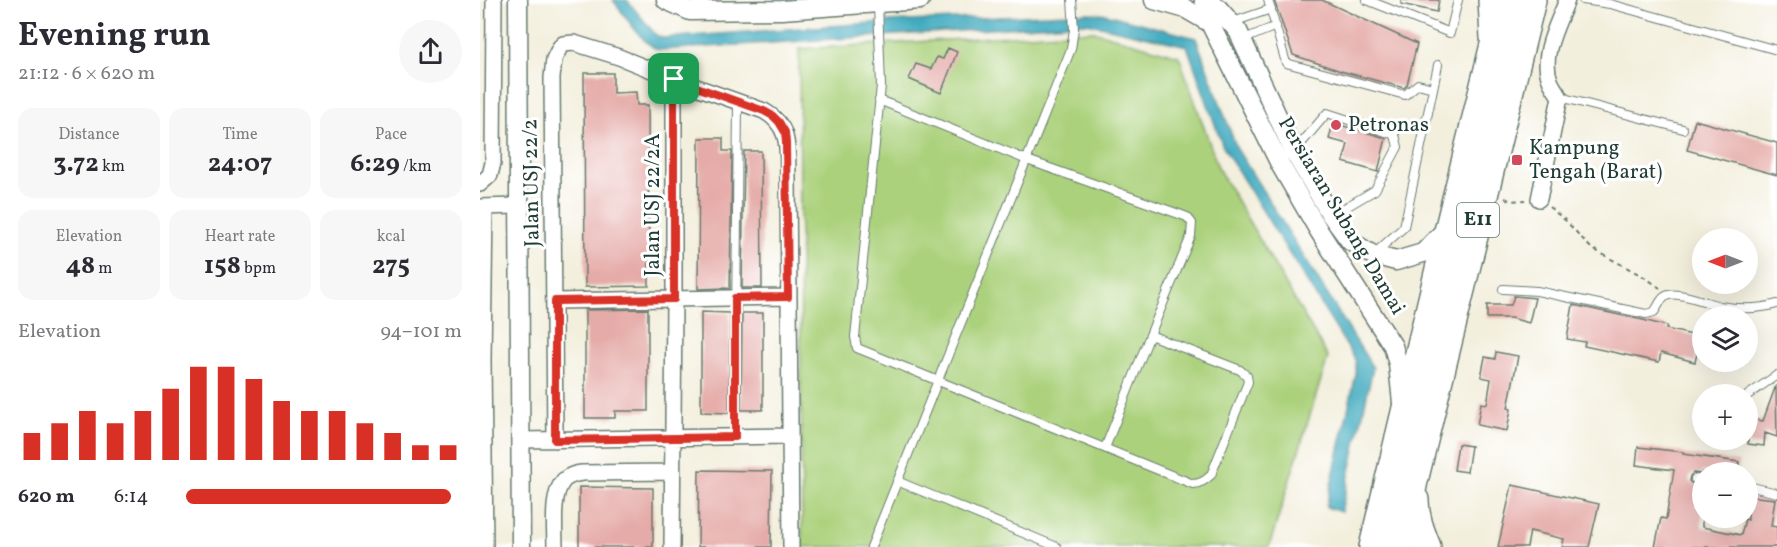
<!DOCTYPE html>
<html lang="en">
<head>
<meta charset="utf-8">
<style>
	:root { --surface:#fff; --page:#f7f7f7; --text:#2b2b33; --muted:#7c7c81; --accent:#d93025 }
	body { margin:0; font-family:Vollkorn,serif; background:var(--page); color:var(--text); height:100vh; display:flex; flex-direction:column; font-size:22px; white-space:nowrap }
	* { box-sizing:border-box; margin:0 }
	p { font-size:20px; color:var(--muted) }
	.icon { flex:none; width:33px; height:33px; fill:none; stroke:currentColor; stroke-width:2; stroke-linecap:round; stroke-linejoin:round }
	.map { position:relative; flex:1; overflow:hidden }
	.drawer { display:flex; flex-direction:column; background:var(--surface); width:480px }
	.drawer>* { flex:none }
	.needle { width:39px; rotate:270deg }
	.fabs { position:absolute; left:1212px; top:228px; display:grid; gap:12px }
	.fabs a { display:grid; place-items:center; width:66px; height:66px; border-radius:50%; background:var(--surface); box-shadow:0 6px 24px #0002; font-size:30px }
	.pin { position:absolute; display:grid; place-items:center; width:51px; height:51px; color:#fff; margin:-26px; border-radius:12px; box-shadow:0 3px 9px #0006 }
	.round { display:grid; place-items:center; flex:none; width:63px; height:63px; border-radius:32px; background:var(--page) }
	.headline { display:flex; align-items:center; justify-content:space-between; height:102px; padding:0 18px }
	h1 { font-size:33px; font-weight:700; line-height:45px }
	.metrics { display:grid; grid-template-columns:repeat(3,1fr); gap:9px; height:102px; padding:6px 18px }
	.metrics div { display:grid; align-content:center; border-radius:15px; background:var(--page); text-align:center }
	.metrics b { font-size:26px; font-weight:700 }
	.metrics small { font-size:16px; font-weight:400 }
	.metrics p { font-size:16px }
	.chart { height:168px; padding:12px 18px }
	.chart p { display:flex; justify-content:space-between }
	.chart svg { width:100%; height:108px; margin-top:6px; stroke:var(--accent); stroke-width:6 }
	ul { padding:0 18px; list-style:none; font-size:20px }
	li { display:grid; grid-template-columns:96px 72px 1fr; align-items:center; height:45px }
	li i { height:15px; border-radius:8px; background:var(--accent) }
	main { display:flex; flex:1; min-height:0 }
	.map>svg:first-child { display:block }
	.green { fill:#abd17c; stroke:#658758; stroke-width:1.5 }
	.water { fill:#40aabf; stroke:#30747a; stroke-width:1.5 }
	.building { fill:#e5aba8 }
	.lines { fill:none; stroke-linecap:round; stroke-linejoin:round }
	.service-casing { stroke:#697b6f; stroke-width:10 }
	.minor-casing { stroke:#697b6f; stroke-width:18 }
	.tertiary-casing { stroke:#697b6f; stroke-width:21 }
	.motorway-casing { stroke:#697b6f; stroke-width:30 }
	.path { stroke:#697b6f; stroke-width:2; stroke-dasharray:4.5 4.5; stroke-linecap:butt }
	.service { stroke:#fff; stroke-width:8 }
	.minor { stroke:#fff; stroke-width:15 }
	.tertiary { stroke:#fff; stroke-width:18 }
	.motorway { stroke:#fff; stroke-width:27 }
	.route-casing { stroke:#fff; stroke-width:12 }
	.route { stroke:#d93025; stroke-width:8 }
	.poi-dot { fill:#d1495b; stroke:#fff; stroke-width:2 }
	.labels { text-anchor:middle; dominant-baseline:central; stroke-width:6; stroke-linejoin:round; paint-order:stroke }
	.shield { fill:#fff; stroke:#627771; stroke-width:1.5 }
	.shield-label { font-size:20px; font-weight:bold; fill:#1f3d34 }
	.poi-label { font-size:21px; fill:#1f3d34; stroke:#fff; text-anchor:start }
	.street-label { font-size:21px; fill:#1f3d34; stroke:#fff }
</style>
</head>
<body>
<main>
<section class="drawer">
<div class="headline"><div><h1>Evening run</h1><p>21:12 · 6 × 620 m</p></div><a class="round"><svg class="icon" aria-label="share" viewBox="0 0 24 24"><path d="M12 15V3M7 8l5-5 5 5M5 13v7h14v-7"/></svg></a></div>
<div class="metrics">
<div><p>Distance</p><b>3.72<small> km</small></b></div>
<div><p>Time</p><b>24:07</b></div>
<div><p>Pace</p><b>6:29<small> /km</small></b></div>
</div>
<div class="metrics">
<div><p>Elevation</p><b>48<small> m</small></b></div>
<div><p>Heart rate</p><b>158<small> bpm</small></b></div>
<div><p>kcal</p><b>275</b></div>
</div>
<div class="chart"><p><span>Elevation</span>94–101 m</p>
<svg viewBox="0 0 160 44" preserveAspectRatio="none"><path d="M5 44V33M15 44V29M25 44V24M35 44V29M45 44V24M55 44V15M65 44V6M75 44V6M85 44V11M95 44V20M105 44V24M115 44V24M125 44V29M135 44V33M145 44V38M155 44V38"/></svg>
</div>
<ul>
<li><b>620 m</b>6:14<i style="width:96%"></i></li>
</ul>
</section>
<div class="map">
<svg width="1297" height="547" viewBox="0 0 1297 547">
	<rect width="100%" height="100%" fill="#fff"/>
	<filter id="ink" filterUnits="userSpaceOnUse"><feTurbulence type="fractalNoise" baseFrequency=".0167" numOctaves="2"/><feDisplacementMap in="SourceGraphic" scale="12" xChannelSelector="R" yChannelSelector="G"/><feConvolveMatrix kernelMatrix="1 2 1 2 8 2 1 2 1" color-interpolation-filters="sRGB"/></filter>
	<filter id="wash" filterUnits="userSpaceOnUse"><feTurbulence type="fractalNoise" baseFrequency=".008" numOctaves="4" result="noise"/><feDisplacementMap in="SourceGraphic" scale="24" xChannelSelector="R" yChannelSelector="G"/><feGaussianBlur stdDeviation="1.35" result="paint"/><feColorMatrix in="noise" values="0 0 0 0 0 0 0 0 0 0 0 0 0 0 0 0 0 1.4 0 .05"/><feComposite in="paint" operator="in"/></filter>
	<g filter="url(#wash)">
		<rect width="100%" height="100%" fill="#f3efdd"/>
		<!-- green -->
		<path class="green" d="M 613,31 L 699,56 L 739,170 L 848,357 L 789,547 L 322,547 L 319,49 Z"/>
		<!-- water -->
		<path class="water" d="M 133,0 L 147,0 L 176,35 L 183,38 L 405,22 L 609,13 L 626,14 L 716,38 L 757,149 L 893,368 L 861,512 L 846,507 L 876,374 L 876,361 L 743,147 L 707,46 L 607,23 L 180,50 C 164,47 144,14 133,0 Z"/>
		<g id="blocks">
			<!-- building -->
			<path class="building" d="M 794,0 L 842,0 L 937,44 L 927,85 L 924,88 L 861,71 L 813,55 Z
				M 921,0 L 959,0 L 957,12 L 921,4 Z
				M 468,48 L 477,52 L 461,93 L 429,79 L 436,64 L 451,69 L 457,57 L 463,59 Z
				M 104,73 L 133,73 L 133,93 L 156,92 L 157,105 L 168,105 L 169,286 L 105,287 Z
				M 1215,120 L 1297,143 L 1297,175 L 1207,150 Z
				M 853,123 L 906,138 L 898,172 L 863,162 L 868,144 L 849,139 Z
				M 219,138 L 243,138 L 243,151 L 252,151 L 250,288 L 218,289 Z
				M 264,151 L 281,151 L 282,288 L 262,288 Z
				M 1034,296 L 1055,298 L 1049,323 L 1031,318 L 1007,318 L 1007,305 L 1031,305 Z
				M 1093,305 L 1163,320 L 1187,326 L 1186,329 L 1221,337 L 1215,362 L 1181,353 L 1179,362 L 1104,346 L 1105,342 L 1087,339 Z
				M 168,309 L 168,411 L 135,411 L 135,418 L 105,418 L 105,310 Z
				M 221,312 L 250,313 L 249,413 L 221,412 Z
				M 262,313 L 283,313 L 283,410 L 261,410 Z
				M 1016,352 L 1038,356 L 1028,408 L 1031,409 L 1027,431 L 997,425 L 1001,403 L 1007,404 L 1011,379 L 1001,377 L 1005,357 L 1015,359 Z
				M 1296,385 L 1297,437 L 1285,433 L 1284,446 L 1268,444 L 1268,419 L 1283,421 Z
				M 978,444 L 991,446 L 987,472 L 974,470 Z
				M 1158,447 L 1203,452 L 1203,454 L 1259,462 L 1258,472 L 1222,472 L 1222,474 L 1213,473 L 1210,476 L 1209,481 L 1211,483 L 1222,486 L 1222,527 L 1261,535 L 1265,519 L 1268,520 L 1268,496 L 1295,499 L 1291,526 L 1297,527 L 1297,547 L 1175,547 L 1181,518 L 1186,519 L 1194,470 L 1156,465 Z
				M 219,470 L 292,471 L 291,547 L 218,547 Z
				M 1032,485 L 1119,504 L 1109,547 L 1082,547 L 1084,539 L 1050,531 L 1047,547 L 1018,547 Z
				M 99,487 L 173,488 L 173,547 L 99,547 Z"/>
		</g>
	</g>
	<g filter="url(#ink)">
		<use href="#blocks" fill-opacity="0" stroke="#697b6f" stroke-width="1.5"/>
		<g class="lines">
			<defs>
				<path id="service" d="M 788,0 L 806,63 L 925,95 L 938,84 L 953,88
					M 887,0 L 970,33 L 978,0
					M 1103,0 L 1130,4 L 1297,50
					M 398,4 L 401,86 L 375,337 L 377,348 L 713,484 C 721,484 726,480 731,475 L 768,382 L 767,376 L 760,370 L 670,335 L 711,236 L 712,223 L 707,217 L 699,214 L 547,160 L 399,100
					M 753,22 L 791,9
					M 762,40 L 796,26
					M 1080,97 L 1203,129
					M 814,152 L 847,113 L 915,135 L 918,147 L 895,190 L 851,216
					M 894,254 L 924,227 L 958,65
					M 1023,289 L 1057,291 L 1166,314 L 1174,312 C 1179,306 1180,297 1189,295 C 1201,292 1227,303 1240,306 C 1258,309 1280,309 1297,304
					M 1268,395 L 1297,375
					M 255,437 L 258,101
					M 625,448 L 670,335
					M 1215,479 L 1222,480
					M 417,481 L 577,547
					M 1268,486 L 1297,493
					M 391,547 L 591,49 L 594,29 L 592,0"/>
				<path id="minor" d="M 1006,0 L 1008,38
					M 0,184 L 10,175 L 13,163 L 14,0
					M 1059,199 L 1080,97 C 1077,92 1072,86 1070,80 C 1060,55 1078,24 1087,0
					M 0,207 L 39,206
					M 5,207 L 3,360 L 5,547
					M 75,301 L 308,297
					M 41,440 L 309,436
					M 75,440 L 72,78 L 74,59 L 80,47 L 83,44 L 94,43 L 139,57 L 194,79 L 284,111 C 312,127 307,151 308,179 L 311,547
					M 75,547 C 75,529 71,493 84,480 C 89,475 95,474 102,473 L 193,472
					M 192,547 L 194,299 L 194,79"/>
				<path id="tertiary" d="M 38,0 L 41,547
					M 186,0 L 210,11 L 302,10 L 440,0
					M 674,0 L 706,9 L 730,23 L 801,166 L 839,231 L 913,346 L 918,364 L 922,403
					M 724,0 L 738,8 L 758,31 L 814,152 L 851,215 L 870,241 L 893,255 L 916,261 L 943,253 L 966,229"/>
				<path id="motorway" d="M 935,500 C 935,517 941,532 947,547
					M 893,547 L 969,227 L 1025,0
					M 920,547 L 934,481 L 1052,0"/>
			</defs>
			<!-- service casing -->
			<use href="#service" class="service-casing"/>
			<!-- minor casing -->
			<use href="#minor" class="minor-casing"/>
			<!-- tertiary casing -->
			<use href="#tertiary" class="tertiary-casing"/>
			<!-- motorway casing -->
			<use href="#motorway" class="motorway-casing"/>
			<!-- path -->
			<path class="path" d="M 1025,198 L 1031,201 L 1045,200
				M 1069,207 L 1085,220 L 1111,248 L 1166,278 L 1180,288"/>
			<!-- service -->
			<use href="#service" class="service"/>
			<!-- minor -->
			<use href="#minor" class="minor"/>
			<!-- tertiary -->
			<use href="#tertiary" class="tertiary"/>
			<!-- motorway -->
			<use href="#motorway" class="motorway"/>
		</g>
	</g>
	<g class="lines" filter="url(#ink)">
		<defs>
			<path id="route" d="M 194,79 L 284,111 L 293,116 L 299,122 L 305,132 L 306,143 L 308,297 L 255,298 L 255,437 L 75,440 L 75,301 L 194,299 Z"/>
		</defs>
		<!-- route casing -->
		<use href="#route" class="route-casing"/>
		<!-- route -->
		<use href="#route" class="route"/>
	</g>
	<!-- markers -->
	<g class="poi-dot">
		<circle cx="856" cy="125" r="6"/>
		<rect x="1031" y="154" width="12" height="12" rx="3"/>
	</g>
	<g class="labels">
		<!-- shield labels -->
		<rect class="shield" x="977" y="203" width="42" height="34" rx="4.5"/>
		<g class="shield-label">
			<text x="998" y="220">E11</text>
		</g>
		<!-- poi labels -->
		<g class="poi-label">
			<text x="868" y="125">Petronas</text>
			<text x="1049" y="148">Kampung<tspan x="1049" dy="24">Tengah (Barat)</tspan></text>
		</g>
		<!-- street labels -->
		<g class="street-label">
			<text transform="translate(52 183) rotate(-91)">Jalan USJ 22/2</text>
			<text transform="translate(173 205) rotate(-90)">Jalan USJ 22/2A</text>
			<text transform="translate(861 216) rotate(59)">Persiaran Subang Damai</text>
		</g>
	</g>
</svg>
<div class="fabs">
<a><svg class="needle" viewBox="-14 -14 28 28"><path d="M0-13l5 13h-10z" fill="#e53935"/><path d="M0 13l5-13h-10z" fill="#7c7c81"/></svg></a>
<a><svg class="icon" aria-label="layers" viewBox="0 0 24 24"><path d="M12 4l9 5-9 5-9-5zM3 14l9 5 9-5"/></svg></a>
<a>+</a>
<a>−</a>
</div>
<div class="pin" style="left:194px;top:79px;background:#1e9e55"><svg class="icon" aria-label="arrive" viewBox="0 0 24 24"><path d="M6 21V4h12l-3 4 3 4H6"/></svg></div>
</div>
</main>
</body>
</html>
